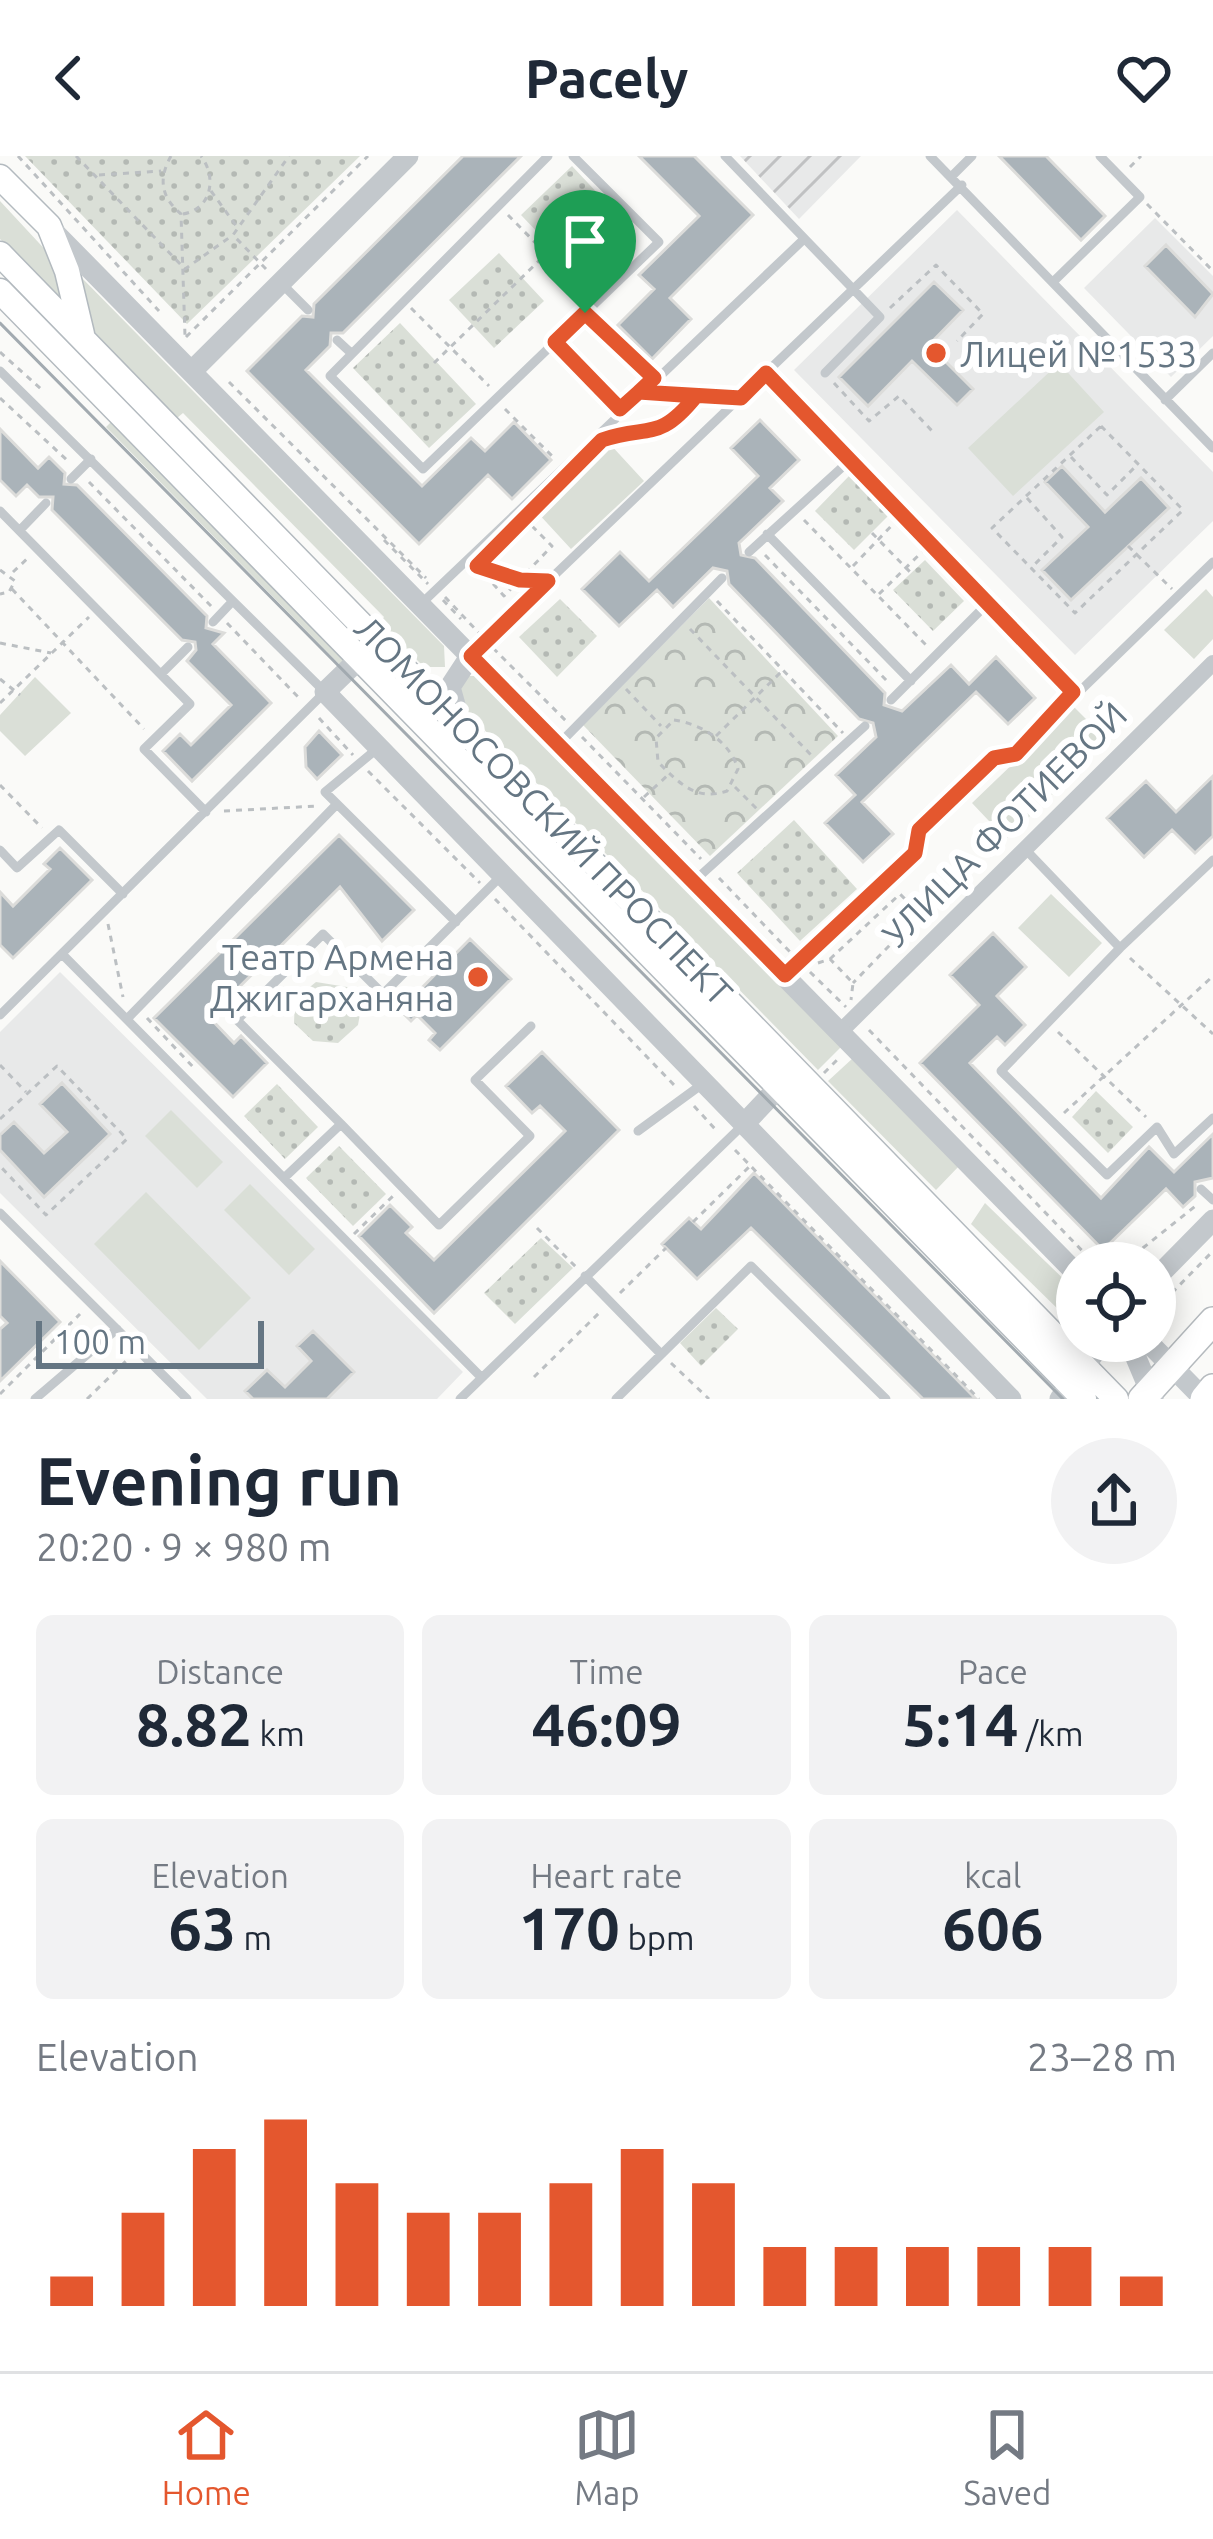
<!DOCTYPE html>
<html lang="en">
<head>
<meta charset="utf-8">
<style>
	:root { --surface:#fff; --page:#f2f2f3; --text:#1f2937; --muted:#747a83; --line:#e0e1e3; --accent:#e4572e }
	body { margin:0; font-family:Ubuntu,sans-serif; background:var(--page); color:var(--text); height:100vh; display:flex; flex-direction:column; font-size:45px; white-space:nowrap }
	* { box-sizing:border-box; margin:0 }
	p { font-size:39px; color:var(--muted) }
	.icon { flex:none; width:66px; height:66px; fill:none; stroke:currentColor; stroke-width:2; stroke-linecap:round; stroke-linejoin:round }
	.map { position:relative; height:1243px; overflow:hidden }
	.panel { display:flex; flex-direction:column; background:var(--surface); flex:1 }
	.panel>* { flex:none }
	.fabs { position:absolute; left:1056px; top:1086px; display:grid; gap:24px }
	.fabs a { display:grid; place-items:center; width:120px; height:120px; border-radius:50%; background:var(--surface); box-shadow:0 6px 30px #0003; font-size:60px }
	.scale { position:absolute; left:36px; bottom:30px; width:228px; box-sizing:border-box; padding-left:12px; border:6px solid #657683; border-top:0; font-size:33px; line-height:42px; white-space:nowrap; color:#657683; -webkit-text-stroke:9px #fff; paint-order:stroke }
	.pin { position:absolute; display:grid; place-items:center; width:102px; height:102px; color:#fff; margin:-123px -51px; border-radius:50% 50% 50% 0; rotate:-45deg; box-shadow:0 0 12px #0007 }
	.pin .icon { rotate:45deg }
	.round { display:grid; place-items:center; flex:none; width:126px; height:126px; border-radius:63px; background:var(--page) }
	.summary { display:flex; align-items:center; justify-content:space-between; height:204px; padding:0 36px }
	h1 { font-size:66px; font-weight:700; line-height:90px }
	.figures { display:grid; grid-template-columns:repeat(3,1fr); gap:18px; height:204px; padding:12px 36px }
	.figures div { display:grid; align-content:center; border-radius:18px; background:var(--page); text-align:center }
	.figures b { font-size:60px; font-weight:700 }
	.figures small { font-size:33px; font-weight:400 }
	.figures p { font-size:33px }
	.chart { height:336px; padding:24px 36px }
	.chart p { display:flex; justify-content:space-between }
	.chart svg { width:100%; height:216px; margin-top:12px; stroke:var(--accent); stroke-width:6 }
	header { display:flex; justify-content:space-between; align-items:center; height:156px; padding:0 36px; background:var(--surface); font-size:54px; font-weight:700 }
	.menu { display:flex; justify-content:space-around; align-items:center; height:168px; border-top:3px solid var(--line); background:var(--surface); font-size:33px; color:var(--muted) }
	.menu a { display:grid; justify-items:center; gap:6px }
	.menu .on { color:var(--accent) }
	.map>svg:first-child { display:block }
	.built { fill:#e8e9e9 }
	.industrial { fill:url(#industrial-furrows) }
	.grass { fill:#dadfd7 }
	.forest { fill:url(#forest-crowns) }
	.park { fill:url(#park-dots) }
	.building { fill:#aab3b9; stroke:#dcdcda; stroke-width:3 }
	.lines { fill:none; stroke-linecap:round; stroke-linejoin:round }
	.secondary-casing { stroke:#b3babf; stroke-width:27 }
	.primary-casing { stroke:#b5babe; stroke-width:30 }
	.path { stroke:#bbbfc2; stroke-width:3; stroke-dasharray:6 6; stroke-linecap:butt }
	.service { stroke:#c3c8cc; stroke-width:9 }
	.minor { stroke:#c3c8cc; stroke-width:16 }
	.tertiary { stroke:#c3c8cc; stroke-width:21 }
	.secondary { stroke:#fff; stroke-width:24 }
	.primary { stroke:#fff; stroke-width:27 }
	.tram { stroke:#a2aab0; stroke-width:3 }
	.route-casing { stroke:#fff; stroke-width:24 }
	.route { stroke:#e4572e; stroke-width:15 }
	.poi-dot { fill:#e4572e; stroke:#fff; stroke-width:4.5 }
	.labels { text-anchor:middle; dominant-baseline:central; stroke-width:12; stroke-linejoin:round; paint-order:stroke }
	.poi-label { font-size:36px; fill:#657683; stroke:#fff; text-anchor:start }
	.street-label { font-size:36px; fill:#657683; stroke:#fff }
</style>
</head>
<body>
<header><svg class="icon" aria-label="back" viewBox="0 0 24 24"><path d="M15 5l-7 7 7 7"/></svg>Pacely<svg class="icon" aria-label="heart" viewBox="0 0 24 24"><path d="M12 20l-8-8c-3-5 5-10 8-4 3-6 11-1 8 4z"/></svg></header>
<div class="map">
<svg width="1213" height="1243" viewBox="0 0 1213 1243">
	<defs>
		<pattern id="industrial-furrows" width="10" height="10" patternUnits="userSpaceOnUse" patternTransform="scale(3)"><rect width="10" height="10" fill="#e8e9e9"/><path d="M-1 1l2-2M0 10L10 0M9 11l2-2" fill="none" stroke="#c0c1c2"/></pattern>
		<pattern id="forest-crowns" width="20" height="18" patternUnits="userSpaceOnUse" patternTransform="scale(3)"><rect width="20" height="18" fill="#dadfd7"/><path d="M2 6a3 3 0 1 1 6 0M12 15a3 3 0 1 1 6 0" fill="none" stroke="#b4b9b4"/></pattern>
		<pattern id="park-dots" width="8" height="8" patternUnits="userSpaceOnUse" patternTransform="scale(3)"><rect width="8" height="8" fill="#dadfd7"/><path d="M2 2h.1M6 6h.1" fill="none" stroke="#b4b9b4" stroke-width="1.8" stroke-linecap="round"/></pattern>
	</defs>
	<rect width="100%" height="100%" fill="#fafaf8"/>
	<!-- built -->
	<path class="built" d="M 957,54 L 1213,316 L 1213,365 L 1075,499 L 794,214 Z
		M 1155,62 L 1213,120 L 1213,180 L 1171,221 L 1084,132 Z
		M 60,816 L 463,1216 L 437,1243 L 207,1243 L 0,1037 L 0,876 Z"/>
	<!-- industrial -->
	<path class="industrial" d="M 740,0 L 861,0 L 799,63 Z"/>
	<!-- grass -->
	<path class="grass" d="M 0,45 L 52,101 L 61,139 L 54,139 L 0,83 Z
		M 81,121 L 444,490 L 445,511 L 424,511 L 380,467 L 384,461 L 183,257 L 177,262 L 88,172 Z
		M 1059,207 L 1104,256 L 1013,340 L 968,292 Z
		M 111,266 L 350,508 L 344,513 L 106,271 Z
		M 609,287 L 644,325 L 571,393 L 536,355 Z
		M 1206,433 L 1213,441 L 1213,483 L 1194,503 L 1164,474 Z
		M 469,520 L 476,520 L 842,890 L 818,914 L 458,547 L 455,537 Z
		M 35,521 L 71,557 L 25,600 L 0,575 L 0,559 Z
		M 1073,550 L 1108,585 L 1006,683 L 972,647 Z
		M 1051,738 L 1102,787 L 1069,821 L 1018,772 Z
		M 853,902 L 960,1009 L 936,1034 L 828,925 Z
		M 171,954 L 223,1006 L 197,1032 L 145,980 Z
		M 250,1028 L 315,1093 L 289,1119 L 224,1054 Z
		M 146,1036 L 251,1142 L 199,1194 L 94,1088 Z
		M 985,1047 L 1077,1136 L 1077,1148 L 1065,1160 L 971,1068 Z"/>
	<!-- forest -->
	<path class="forest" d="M 709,442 L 838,580 L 710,700 L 583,569 Z"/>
	<!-- park -->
	<path class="park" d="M 25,0 L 360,0 L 187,168 Z
		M 572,10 L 636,78 L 585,126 L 521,59 Z
		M 499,97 L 544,145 L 494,192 L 449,144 Z
		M 400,167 L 476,248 L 429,292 L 353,212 Z
		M 850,319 L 890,358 L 854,394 L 815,355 Z
		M 925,404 L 964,445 L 933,475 L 893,434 Z
		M 560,443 L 597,480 L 557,521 L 519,481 Z
		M 794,664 L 857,733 L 800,785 L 737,717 Z
		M 316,826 L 347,831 L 362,847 L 358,869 L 338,887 L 313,885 L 294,867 L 295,843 Z
		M 277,928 L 318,971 L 285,1003 L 244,960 Z
		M 1096,935 L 1133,971 L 1108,997 L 1072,961 Z
		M 339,990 L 386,1038 L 353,1070 L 306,1022 Z
		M 541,1082 L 573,1112 L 515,1168 L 484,1137 Z
		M 716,1152 L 738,1173 L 701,1210 L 680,1187 Z"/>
	<!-- building -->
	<path class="building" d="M 463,0 L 521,0 L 343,177 L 331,177 L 330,190 L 306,214 L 422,330 L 471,282 L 485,295 L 514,266 L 551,304 L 512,343 L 488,319 L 419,388 L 247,215 L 302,160 L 313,161 L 314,148 Z
		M 639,0 L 694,0 L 753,59 L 670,142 L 691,163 L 652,203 L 618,169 L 654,133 L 639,119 L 699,60 Z
		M 999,0 L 1046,0 L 1105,60 L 1081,84 Z
		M 1166,89 L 1213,138 L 1195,161 L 1145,110 Z
		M 934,126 L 963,154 L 929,189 L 973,233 L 957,249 L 912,205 L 868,250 L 839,221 Z
		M 760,264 L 799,304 L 770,332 L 783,345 L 739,387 L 741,399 L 755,402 L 885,537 L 884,549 L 902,555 L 951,509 L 969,528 L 996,501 L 1035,542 L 1008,568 L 976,536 L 862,646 L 893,678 L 863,706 L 825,667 L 855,639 L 836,619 L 876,581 L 873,567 L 859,563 L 729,428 L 727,415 L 713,412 L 673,451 L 657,434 L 619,470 L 582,433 L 620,396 L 649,425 L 758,320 L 731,292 Z
		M 0,273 L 38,312 L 49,301 L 65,317 L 64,328 L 77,329 L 207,460 L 206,472 L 224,477 L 213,488 L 271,547 L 192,625 L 163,595 L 180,578 L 191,589 L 231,549 L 187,505 L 196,494 L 195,486 L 182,484 L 52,354 L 53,341 L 39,341 L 27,329 L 16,340 L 0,324 Z
		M 1062,310 L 1105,356 L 1141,322 L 1169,352 L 1071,444 L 1042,414 L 1088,371 L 1045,326 Z
		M 319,575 L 342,599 L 317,623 L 306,611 L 305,591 Z
		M 1213,620 L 1213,680 L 1195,697 L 1172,674 L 1144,701 L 1107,662 L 1146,625 L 1176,656 Z
		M 339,679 L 414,754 L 382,785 L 340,731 L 209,861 L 234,887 L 241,880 L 267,907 L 233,941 L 154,862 Z
		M 60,692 L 92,724 L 13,802 L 0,789 L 0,736 L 13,750 L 50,713 L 44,708 Z
		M 993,777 L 1026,811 L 997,840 L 1025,869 L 1005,889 L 997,881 L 970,907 L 1101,1042 L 1149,991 L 1174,1016 L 1213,978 L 1213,1022 L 1195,1026 L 1195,1040 L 1183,1051 L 1166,1033 L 1103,1094 L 920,907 L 979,849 L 950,819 Z
		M 470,783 L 511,823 L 440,894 L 429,884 L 435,877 L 417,859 L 411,865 L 400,854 Z
		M 542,896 L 619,974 L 434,1157 L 359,1080 L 390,1049 L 412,1071 L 406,1077 L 434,1104 L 565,975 L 540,950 L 532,957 L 506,930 Z
		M 62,927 L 110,978 L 44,1041 L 0,994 L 0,979 L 14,966 L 44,997 L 67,976 L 40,948 Z
		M 754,1017 L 976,1243 L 923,1243 L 751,1072 L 697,1123 L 662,1088 L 689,1062 L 701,1073 Z
		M 0,1105 L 60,1166 L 0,1225 L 0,1173 L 7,1167 L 0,1160 Z
		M 313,1175 L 354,1216 L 327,1243 L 253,1243 L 245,1235 L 267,1214 L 285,1231 L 311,1205 L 297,1190 Z"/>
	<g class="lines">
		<defs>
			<path id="secondary" d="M 0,21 L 49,70 L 67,115 L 82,178
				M 0,98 L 1116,1243
				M 0,135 L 1084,1243"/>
			<path id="primary" d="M 1142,1243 L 1213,1165
				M 1204,1243 L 1213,1232"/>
		</defs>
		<!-- secondary casing -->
		<use href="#secondary" class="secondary-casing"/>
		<!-- primary casing -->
		<use href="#primary" class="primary-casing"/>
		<!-- path -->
		<path class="path" d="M 18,0 L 159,155
			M 76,0 L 185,113 L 233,79
			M 171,0 C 158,23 161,41 181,58 L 185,180
			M 1130,11 L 1141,0
			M 99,19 L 161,15
			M 211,35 L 237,71
			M 1147,48 L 1213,115
			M 183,58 C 212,53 217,21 201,0
			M 508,59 L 586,138
			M 266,113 L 233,79 L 289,0
			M 411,152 L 489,230
			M 890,152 L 936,109 L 983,158 L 957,185
			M 595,167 L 649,217
			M 186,181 L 368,0
			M 0,196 L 41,233
			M 434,207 L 546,98
			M 229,226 L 426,422
			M 834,227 L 869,265 L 899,240 L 934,277
			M 662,237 L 694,240
			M 0,242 L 69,306
			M 505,253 L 553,301
			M 1101,270 L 1183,354 L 1075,457 L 992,372 Z
			M 618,278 C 658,277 671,272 696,240 L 719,241
			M 1071,301 L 1107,339 L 1138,308
			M 89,326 L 212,451
			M 1027,342 L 1062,381 L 1031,412
			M 804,364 L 927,490
			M 872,377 L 911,417
			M 384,384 L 428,428
			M 1128,390 L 1172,433
			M 765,399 L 888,526
			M 477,410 L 504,440 L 552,390 L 525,363
			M 853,410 L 896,365
			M 481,411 L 529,424
			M 0,414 L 15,425 L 9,436 L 0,438
			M 13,416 L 28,402
			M 12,433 L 144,573
			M 879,438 L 924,394
			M 445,441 L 479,477
			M 443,444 L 461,463
			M 717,445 L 843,577
			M 227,467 L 299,542
			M 690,473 L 812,600
			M 0,487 L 51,497
			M 493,492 L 567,566
			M 0,523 L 20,539
			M 626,533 L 661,570
			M 0,547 L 89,461
			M 319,562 L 353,599
			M 674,564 C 702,568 730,586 738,613 L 727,635 C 696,646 678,626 658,606 L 656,582 Z
			M 716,580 L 782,515
			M 582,581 L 701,703
			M 368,615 L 480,727
			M 0,629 L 42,672
			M 735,631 L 758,654
			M 644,641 L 668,619
			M 224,655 L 317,650
			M 719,722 L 791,797
			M 495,743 L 675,930
			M 108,768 L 123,841
			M 1130,802 L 1213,878
			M 830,803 L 900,738 L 920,758 L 853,827
			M 818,807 L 830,803 L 853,827 L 851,844
			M 810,816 L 846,851
			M 147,862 L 194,912
			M 869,874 L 1094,1107
			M 1058,876 L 1146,961
			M 0,909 L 26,936
			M 824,917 L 838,903
			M 694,950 L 716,974
			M 1064,957 L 1213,820
			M 0,963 L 57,910 L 127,983 L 46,1059 L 0,1010
			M 735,994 L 979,1243
			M 693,1066 L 749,1011
			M 537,1072 L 578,1113
			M 354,1078 L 394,1039
			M 1124,1107 L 1198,1048
			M 620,1137 L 666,1092
			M 1155,1154 L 1213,1095
			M 671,1207 L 709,1243
			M 534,1221 L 600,1156
			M 0,1238 L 80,1158
			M 87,1243 L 127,1204"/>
		<!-- service -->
		<path class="service" d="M 548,0 L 330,220 L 423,313 L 659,86 L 573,0
			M 725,0 L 880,161 L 825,217
			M 930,0 L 1213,292
			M 951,21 L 972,0
			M 1054,125 L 1140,41 L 1100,0
			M 282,128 L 308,154
			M 337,184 L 351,197
			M 555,186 L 620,253
			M 0,215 L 325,536 L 0,859
			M 767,217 L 1073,536
			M 1165,244 L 1213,197
			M 71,323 L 91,303
			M 0,355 L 190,548 L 144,593 L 206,656
			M 20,374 L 46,347
			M 767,378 L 911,525
			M 749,396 L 849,305
			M 422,447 L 803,84
			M 213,466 L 230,448
			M 471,499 L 962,29
			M 161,518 L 188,491
			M 891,544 L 986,449
			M 558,589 L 722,422
			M 378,592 L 325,636 L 456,766
			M 0,694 L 17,712 L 59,674 L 123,738
			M 1026,694 L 1120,792 L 1213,704
			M 692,727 L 865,570
			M 1120,792 L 1001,915 L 1107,1019 L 1157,971 L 1174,998 L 1213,962
			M 62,798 L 481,1221
			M 787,817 L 915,696 C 922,659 977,605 1015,598 L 1213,406
			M 127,863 L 336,649
			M 341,968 L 237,864 L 323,778 L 383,838 L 503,718
			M 638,975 L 701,929
			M 284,1022 L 341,968 L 439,1069 L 530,980 L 475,924 L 531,870
			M 1201,1033 L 1213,1044
			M 0,1057 L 187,1243
			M 585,1120 L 661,1198
			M 35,1243 L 117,1173
			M 460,1243 L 745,967
			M 616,1243 L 751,1110 L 886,1243"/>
		<!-- minor -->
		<path class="minor" d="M 841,875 L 1213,507"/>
		<!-- tertiary -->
		<path class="tertiary" d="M 52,74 L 1077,1118
			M 192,215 L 408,0
			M 357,505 L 325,536 L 1011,1243
			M 459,563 L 450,531 L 471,499
			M 745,967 L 778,932
			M 1155,1123 L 1213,1064
			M 1129,1185 L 1153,1242
			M 1147,1185 L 1204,1243
			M 1060,1243 L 1103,1185"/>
		<!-- secondary -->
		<use href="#secondary" class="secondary"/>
		<!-- primary -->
		<use href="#primary" class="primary"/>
		<!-- tram -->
		<path class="tram" d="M 0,167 L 1063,1243"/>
	</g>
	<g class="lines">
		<defs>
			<path id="route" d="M 585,157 L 654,222 L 639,236 L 696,240 C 658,287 649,268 602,284 L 477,410 L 520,424 L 548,425 L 471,500 L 785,819 L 915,697 L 919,674 L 994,602 L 1016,598 L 1073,536 L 766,217 L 741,242 L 639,236 L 620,253 L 555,186 L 585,157"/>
		</defs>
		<!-- route casing -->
		<use href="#route" class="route-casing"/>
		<!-- route -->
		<use href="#route" class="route"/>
	</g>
	<!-- markers -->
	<g class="poi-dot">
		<circle cx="936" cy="197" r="12"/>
		<circle cx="478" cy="821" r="12"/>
	</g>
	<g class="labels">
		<!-- poi labels -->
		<g class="poi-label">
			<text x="960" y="197">Лицей №1533</text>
			<text x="454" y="800" text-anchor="end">Театр Армена<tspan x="454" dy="41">Джигарханяна</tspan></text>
		</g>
		<!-- street labels -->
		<g class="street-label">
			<text transform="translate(544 654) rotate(46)">ЛОМОНОСОВСКИЙ ПРОСПЕКТ</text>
			<text transform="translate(1004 668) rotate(-45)">УЛИЦА ФОТИЕВОЙ</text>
		</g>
	</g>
</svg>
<div class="fabs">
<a><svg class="icon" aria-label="locate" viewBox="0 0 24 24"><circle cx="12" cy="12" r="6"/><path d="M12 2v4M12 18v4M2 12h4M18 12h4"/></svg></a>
</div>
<div class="scale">100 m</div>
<div class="pin" style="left:585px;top:157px;background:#1e9e55"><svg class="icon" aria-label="arrive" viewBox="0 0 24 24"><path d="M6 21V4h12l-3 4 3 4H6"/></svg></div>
</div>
<section class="panel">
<div class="summary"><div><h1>Evening run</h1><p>20:20 · 9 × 980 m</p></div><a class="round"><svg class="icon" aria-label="share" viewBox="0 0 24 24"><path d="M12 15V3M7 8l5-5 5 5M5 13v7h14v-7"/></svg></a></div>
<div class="figures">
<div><p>Distance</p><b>8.82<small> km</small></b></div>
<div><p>Time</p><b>46:09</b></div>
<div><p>Pace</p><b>5:14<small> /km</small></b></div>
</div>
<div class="figures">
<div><p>Elevation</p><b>63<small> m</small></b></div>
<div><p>Heart rate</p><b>170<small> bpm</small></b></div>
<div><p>kcal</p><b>606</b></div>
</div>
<div class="chart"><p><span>Elevation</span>23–28 m</p>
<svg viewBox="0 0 160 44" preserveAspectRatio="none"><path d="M5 44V38M15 44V25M25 44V12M35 44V6M45 44V19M55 44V25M65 44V25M75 44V19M85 44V12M95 44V19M105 44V32M115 44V32M125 44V32M135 44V32M145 44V32M155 44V38"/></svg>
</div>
</section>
<nav class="menu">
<a class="on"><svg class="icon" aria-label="home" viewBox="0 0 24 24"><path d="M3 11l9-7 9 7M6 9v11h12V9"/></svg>Home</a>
<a><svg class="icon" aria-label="map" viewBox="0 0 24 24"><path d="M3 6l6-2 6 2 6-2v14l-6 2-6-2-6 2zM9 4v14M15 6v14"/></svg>Map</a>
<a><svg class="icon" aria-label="saved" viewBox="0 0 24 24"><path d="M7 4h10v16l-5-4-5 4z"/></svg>Saved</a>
</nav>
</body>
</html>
